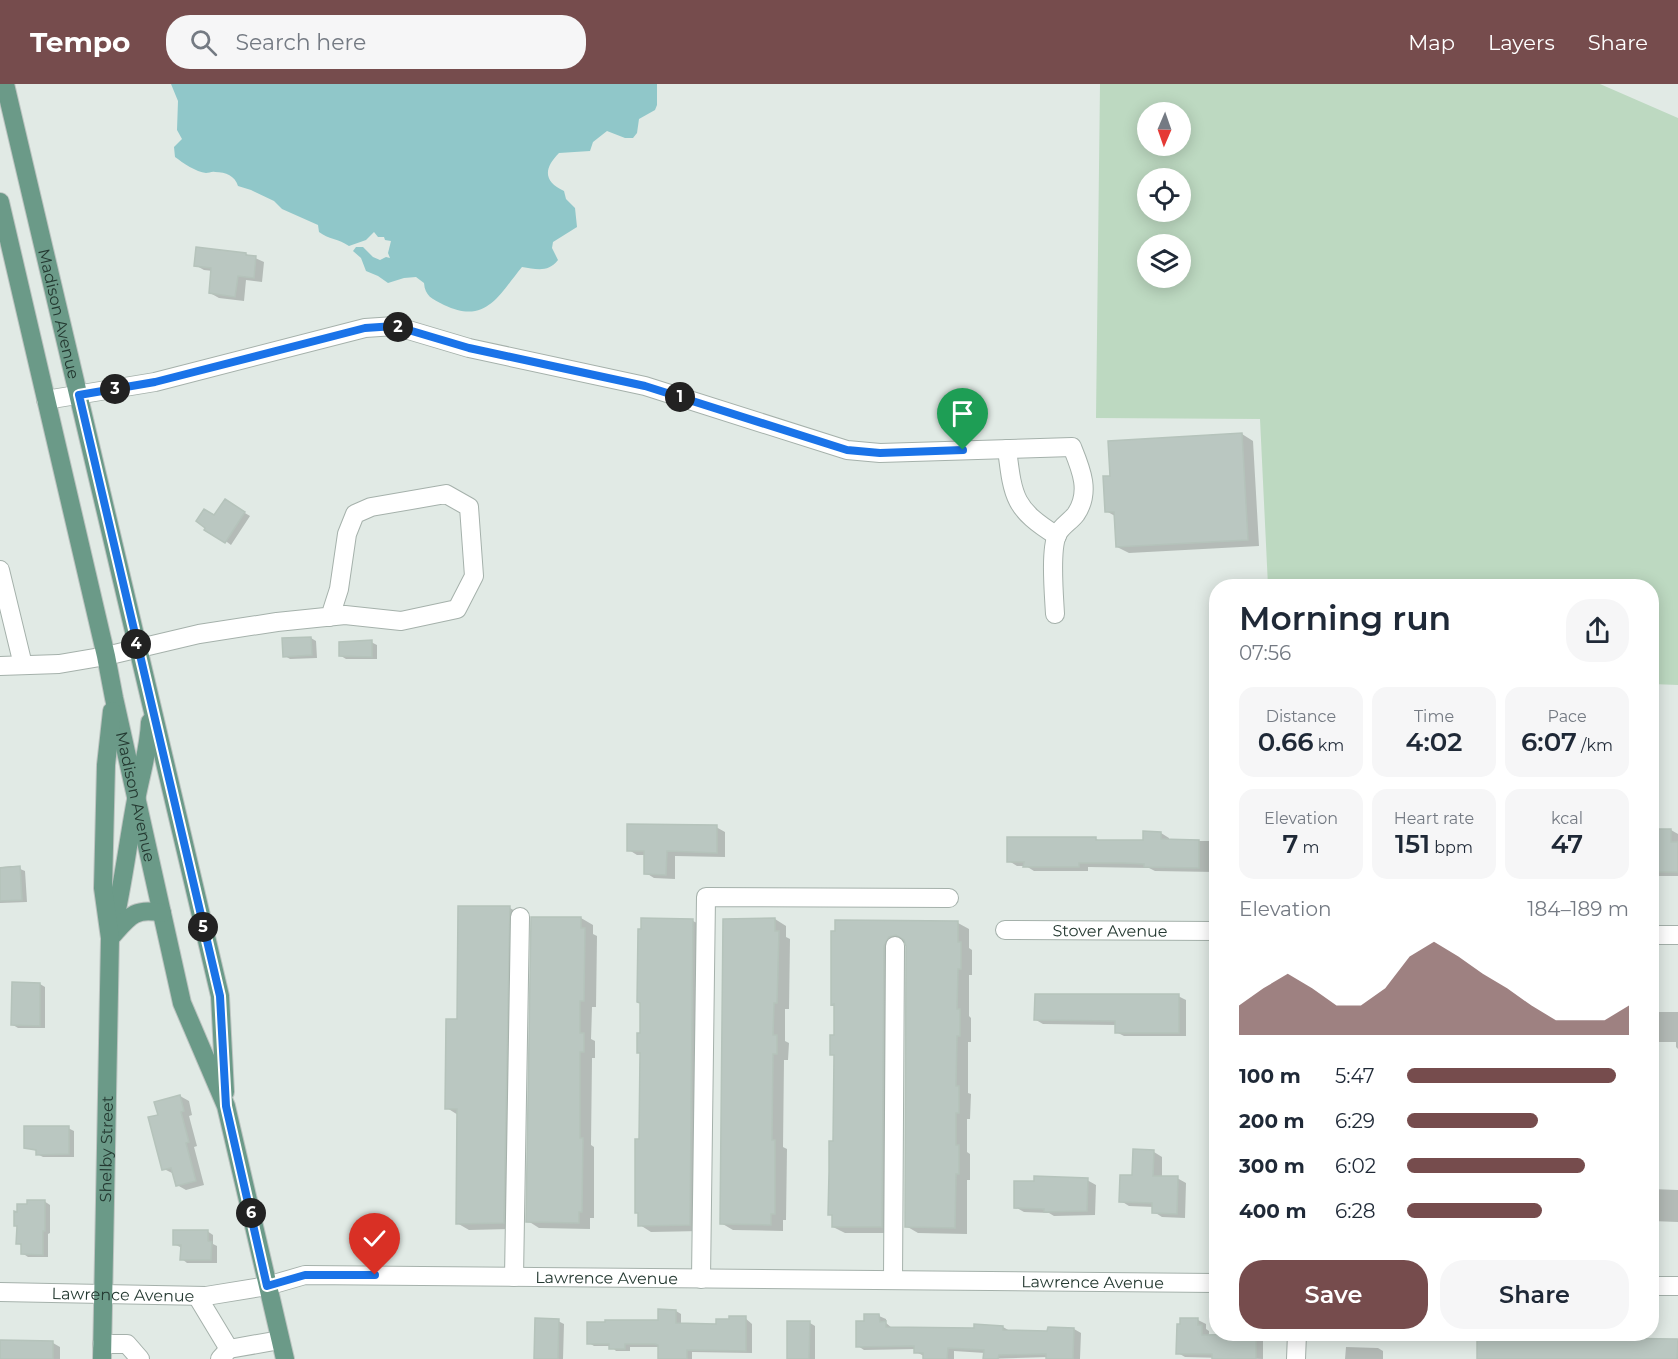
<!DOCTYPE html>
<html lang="en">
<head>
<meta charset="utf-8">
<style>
	:root { --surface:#fff; --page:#f6f6f7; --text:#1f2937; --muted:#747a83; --accent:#764c4d }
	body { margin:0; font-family:Montserrat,sans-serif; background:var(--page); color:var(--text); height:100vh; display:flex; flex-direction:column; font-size:22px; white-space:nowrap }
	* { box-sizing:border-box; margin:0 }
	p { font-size:20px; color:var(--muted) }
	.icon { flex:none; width:33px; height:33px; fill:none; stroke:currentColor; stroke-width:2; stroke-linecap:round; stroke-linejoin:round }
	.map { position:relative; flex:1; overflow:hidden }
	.panel { position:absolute; left:1209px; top:495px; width:450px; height:762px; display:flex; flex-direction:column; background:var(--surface); border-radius:24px; box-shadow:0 3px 15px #0003 }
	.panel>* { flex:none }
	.needle { width:39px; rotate:182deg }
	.tools { position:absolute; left:1137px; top:18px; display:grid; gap:12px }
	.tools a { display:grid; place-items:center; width:54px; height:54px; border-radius:50%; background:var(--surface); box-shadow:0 3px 15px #0003; font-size:30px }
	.pin { position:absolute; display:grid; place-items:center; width:51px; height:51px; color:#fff; margin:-62px -26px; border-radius:50% 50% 50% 0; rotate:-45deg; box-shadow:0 0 6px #0007 }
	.pin .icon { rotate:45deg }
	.km { position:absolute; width:30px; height:30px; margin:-15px; border-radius:50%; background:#222; color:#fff; font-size:16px; line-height:30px; text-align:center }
	.round { display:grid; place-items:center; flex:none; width:63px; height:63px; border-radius:24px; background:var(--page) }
	.head { display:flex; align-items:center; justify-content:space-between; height:102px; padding:0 30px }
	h1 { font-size:33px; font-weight:600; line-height:45px }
	.figures { display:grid; grid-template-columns:repeat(3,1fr); gap:9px; height:102px; padding:6px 30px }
	.figures div { display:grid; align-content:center; border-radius:15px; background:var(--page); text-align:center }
	.figures b { font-size:26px; font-weight:600 }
	.figures small { font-size:16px; font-weight:400 }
	.figures p { font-size:16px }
	.chart { height:168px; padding:12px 30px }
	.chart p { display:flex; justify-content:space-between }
	.chart svg { width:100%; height:108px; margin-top:6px; fill:var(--accent); opacity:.7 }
	.button { display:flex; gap:12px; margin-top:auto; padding:12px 30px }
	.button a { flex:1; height:69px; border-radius:24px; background:var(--accent); color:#fff; font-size:24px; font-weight:600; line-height:69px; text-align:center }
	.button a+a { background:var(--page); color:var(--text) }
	ul { padding:0 30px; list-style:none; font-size:20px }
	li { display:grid; grid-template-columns:96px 72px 1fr; align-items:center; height:45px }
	li i { height:15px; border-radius:8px; background:var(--accent) }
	header { display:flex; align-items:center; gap:36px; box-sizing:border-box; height:84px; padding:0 30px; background:var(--accent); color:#fff }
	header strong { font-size:28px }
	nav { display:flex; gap:33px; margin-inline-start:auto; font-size:21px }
	.search { width:420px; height:54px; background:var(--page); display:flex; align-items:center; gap:15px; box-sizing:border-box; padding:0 21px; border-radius:24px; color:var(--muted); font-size:22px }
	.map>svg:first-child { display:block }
	.green { fill:#bdd9c1; fill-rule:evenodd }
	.water { fill:#90c7c9 }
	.shadow { fill:#0003 }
	.building { fill:#bac7c1; stroke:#b5c3bb; stroke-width:1.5 }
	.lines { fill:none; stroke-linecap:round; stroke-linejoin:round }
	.minor-casing { stroke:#a5b1ab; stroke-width:20 }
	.major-casing { stroke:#bdc4c1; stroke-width:20 }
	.minor { stroke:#fff; stroke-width:18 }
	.major { stroke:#6b9a88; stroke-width:18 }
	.route-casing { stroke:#fff; stroke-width:12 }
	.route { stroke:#1a73e8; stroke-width:8 }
	.labels { text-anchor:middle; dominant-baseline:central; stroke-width:5; stroke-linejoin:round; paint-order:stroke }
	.street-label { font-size:16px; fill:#243931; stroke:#f1f7f4 }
</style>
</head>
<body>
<header>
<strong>Tempo</strong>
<div class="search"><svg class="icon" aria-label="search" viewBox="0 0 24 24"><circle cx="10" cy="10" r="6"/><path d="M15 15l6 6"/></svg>Search here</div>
<nav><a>Map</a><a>Layers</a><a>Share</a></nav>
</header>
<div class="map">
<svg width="1678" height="1275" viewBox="0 0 1678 1275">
	<rect width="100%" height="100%" fill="#e1eae5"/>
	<!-- green -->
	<path class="green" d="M 1100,0 L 1600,0 L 1678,34 L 1678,601 L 1652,600 L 1652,502 L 1268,502 L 1260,335 L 1096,334 ZM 1148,28 L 1180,28 L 1180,62 L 1148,62 ZM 1148,94 L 1180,94 L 1180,128 L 1148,128 ZM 1148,160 L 1180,160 L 1180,194 L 1148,194 Z"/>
	<!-- water -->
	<path class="water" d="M 171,0 L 657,0 L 657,21 L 655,26 L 639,35 L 637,49 L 633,54 L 625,54 L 607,47 L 593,58 L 590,67 L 559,69 C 543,85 544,98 564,107 L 566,115 L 575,124 L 577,143 L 553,158 L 552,164 L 558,176 C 548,189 536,185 522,183 C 498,212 486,241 444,221 C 432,215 425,212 424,199 L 416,193 L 404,194 L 388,199 L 378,192 L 366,187 L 361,174 L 353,167 L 356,163 L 363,163 L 373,173 L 380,176 L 386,173 L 390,174 L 388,169 L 391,157 L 385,156 L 384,153 L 378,153 L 374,148 L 366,156 L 349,162 C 339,155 328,155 319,148 L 318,141 L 282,125 L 274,117 L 251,106 L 238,102 C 235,92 226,88 215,88 C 212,87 209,89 206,89 C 196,88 183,79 175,73 L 174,63 L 182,55 L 177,46 L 178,17 Z"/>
	<!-- shadow -->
	<path class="shadow" d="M 246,170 L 264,178 L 262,198 L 246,196 L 244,217 L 219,214 L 210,209 L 213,187 L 204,186 L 195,181 Z
		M 1242,350 L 1253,357 L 1259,462 L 1129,469 L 1117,463 L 1115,432 L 1106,427 L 1112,393 Z
		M 225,417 L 250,432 L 231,461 L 207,443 Z
		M 311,554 L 316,557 L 317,574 L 290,575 L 285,572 Z
		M 371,558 L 377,561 L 377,575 L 346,575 L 341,572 Z
		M 716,743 L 725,748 L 725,773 L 675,772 L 675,795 L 654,794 L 646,789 L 646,771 L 637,771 L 629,766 Z
		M 1652,746 L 1671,746 L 1678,750 L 1678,792 L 1652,792 Z
		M 1161,749 L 1169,754 L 1169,757 L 1216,757 L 1216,788 L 1155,787 L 1149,784 L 1088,783 L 1088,787 L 1034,787 L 1026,782 L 1017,782 L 1009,777 L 1096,755 L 1100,757 L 1144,757 Z
		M 13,782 L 25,787 L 27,818 L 0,819 L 0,783 Z
		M 459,823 L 510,824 L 522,831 L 515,1145 L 469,1146 L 457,1139 L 458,1031 L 447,1024 L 458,936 Z
		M 581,834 L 593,841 L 593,850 L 597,852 L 596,923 L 592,923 L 591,955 L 595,957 L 595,974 L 592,974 L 591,1061 L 594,1063 L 594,1134 L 590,1134 L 590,1145 L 539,1144 L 528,1137 Z
		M 775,835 L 786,842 L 786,853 L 790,855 L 789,925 L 785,925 L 785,957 L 789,959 L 788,976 L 784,976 L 783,1063 L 787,1065 L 786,1136 L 783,1136 L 783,1147 L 733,1146 L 721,1139 Z
		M 693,837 L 705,843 L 701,1147 L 651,1148 L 640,1141 L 643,846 Z
		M 958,839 L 969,845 L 969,864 L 972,866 L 972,891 L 969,891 L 969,932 L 971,934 L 971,958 L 968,958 L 968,1009 L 971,1010 L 970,1035 L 967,1035 L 967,1068 L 970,1070 L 970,1096 L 967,1096 L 967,1150 L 918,1149 L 906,1142 L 907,858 L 901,859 L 894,1149 L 845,1149 L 833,1143 L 833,1132 L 830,1130 L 834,1059 L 835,972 L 832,970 L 835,953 L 836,922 L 832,920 L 833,848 Z
		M 40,900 L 45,903 L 45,944 L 18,944 L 13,941 Z
		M 1178,912 L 1186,916 L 1186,952 L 1124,952 L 1116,948 L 1116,941 L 1043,940 L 1036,936 Z
		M 1652,928 L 1678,928 L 1678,965 L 1676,963 L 1676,958 L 1652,958 Z
		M 180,1012 L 189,1017 L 192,1031 L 189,1032 L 197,1062 L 194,1063 L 204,1101 L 186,1106 L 177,1101 L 174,1090 L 164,1085 L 159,1032 Z
		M 68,1044 L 74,1047 L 74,1073 L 43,1073 L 37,1070 L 37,1067 L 26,1063 Z
		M 1154,1068 L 1162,1073 L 1162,1094 L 1177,1094 L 1186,1099 L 1185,1134 L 1162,1133 L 1154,1128 L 1154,1123 L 1129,1122 L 1121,1117 L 1134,1093 Z
		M 1087,1096 L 1096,1101 L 1095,1131 L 1054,1132 L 1049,1129 L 1024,1128 L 1015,1123 Z
		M 1210,1101 L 1216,1101 L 1216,1135 L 1209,1131 Z
		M 1652,1105 L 1678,1106 L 1678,1138 L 1652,1137 Z
		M 44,1117 L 50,1121 L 50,1149 L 48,1150 L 48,1173 L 28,1173 L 22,1169 L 22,1162 L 18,1159 L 18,1143 L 15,1141 Z
		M 207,1147 L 213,1151 L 213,1160 L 217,1162 L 217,1179 L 187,1179 L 182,1175 L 182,1164 L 174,1160 Z
		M 676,1227 L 681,1230 L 681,1241 L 717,1241 L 745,1234 L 752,1240 L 752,1269 L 692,1268 L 692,1275 L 659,1275 L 659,1263 L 630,1263 L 630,1267 L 616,1267 L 611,1262 L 594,1262 L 589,1259 L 659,1238 Z
		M 879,1232 L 886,1235 L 886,1239 L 892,1244 L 975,1246 L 1003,1243 L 1010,1247 L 1049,1249 L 1074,1245 L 1081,1249 L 1080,1275 L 1048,1275 L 1048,1273 L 985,1275 L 985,1269 L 954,1267 L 954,1275 L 924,1275 L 924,1272 L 916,1268 L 916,1265 L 864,1266 L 858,1262 L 866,1239 Z
		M 1181,1236 L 1198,1236 L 1206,1240 L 1206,1245 L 1209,1247 L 1209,1253 L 1234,1253 L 1234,1250 L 1263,1250 L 1263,1275 L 1185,1273 L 1178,1269 Z
		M 558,1237 L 564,1240 L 563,1275 L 536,1275 Z
		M 810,1239 L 815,1242 L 815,1275 L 788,1275 Z
		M 1478,1250 L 1601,1251 L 1606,1255 L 1678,1257 L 1678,1275 L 1478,1275 Z
		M 0,1258 L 53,1259 L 60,1263 L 60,1275 L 0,1275 Z
		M 1346,1263 L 1378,1264 L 1383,1267 L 1383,1275 L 1345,1275 Z"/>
	<!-- building -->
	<path class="building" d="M 196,163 L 246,169 L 246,171 L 256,172 L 254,194 L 238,192 L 235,213 L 209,209 L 211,184 L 194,182 Z
		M 1242,349 L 1248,456 L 1116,463 L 1114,428 L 1105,428 L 1103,392 L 1110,392 L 1108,357 Z
		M 225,415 L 245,428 L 225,459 L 204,446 L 205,444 L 196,437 L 204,425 L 214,431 Z
		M 311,553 L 312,571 L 283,573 L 282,554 Z
		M 372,556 L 372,573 L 339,572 L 339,558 Z
		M 627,740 L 717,741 L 717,769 L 667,767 L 666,791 L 644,790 L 644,767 L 627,767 Z
		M 1652,745 L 1671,745 L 1671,758 L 1678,758 L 1678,788 L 1652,788 Z
		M 1143,747 L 1161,748 L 1161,755 L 1199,756 L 1199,784 L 1144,783 L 1144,780 L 1124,779 L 1079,779 L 1079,783 L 1023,783 L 1024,778 L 1007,778 L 1007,753 L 1096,753 L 1096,756 L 1143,756 Z
		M 20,782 L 22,816 L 0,817 L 0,784 Z
		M 458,822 L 510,822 L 504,1139 L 456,1140 L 457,1025 L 445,1025 L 446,935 L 457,935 Z
		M 531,833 L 581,833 L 581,844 L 585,844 L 584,917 L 580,917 L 580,949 L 584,949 L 584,968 L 580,968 L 580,1054 L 583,1054 L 582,1128 L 579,1128 L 579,1139 L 526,1138 Z
		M 641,834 L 693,835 L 690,1141 L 638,1142 L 638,1129 L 635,1129 L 635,1055 L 639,1055 L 640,969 L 637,969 L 637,949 L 640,949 L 640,919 L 637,918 L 638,845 L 641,845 Z
		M 775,834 L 775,847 L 779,847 L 777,919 L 774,919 L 773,951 L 777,951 L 777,970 L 773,970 L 772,1056 L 775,1056 L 775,1130 L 771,1130 L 771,1141 L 720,1140 L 723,835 Z
		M 835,836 L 958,837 L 958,858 L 961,858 L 961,885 L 958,885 L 957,925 L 960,925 L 960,952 L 957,952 L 956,1002 L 959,1002 L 959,1029 L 956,1029 L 956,1061 L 959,1061 L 959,1090 L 956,1090 L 955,1144 L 905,1143 L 906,862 L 904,856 L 896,851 L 889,853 L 884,862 L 882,1143 L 832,1143 L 832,1131 L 828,1131 L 829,1088 L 829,1057 L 833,1057 L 834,971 L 830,971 L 830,951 L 834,951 L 834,920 L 831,921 L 831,847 L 835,847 Z
		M 12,898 L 40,899 L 40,942 L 11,941 Z
		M 1035,910 L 1179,910 L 1179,949 L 1115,949 L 1115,937 L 1034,936 Z
		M 180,1011 L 184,1027 L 181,1028 L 189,1058 L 186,1059 L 196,1097 L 176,1102 L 171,1084 L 162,1086 L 148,1033 L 158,1031 L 154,1018 Z
		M 24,1042 L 69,1042 L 69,1070 L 36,1071 L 36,1066 L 24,1064 Z
		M 1133,1065 L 1154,1066 L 1153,1092 L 1178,1092 L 1177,1130 L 1152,1129 L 1152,1119 L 1119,1118 L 1120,1091 L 1132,1091 Z
		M 1034,1092 L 1088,1094 L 1087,1127 L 1044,1128 L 1044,1125 L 1014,1124 L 1014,1097 L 1034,1097 Z
		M 27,1116 L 45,1116 L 45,1147 L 43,1147 L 43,1171 L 21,1170 L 21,1160 L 16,1160 L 17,1142 L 14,1142 L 14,1127 L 17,1128 L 17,1120 L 27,1120 Z
		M 173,1146 L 208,1146 L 208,1157 L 212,1158 L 211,1176 L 180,1176 L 181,1161 L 173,1161 Z
		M 658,1225 L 676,1226 L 676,1239 L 716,1240 L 716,1235 L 729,1235 L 729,1232 L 746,1232 L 746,1267 L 687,1266 L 687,1275 L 658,1275 L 658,1261 L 655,1260 L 625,1260 L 625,1265 L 609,1265 L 609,1260 L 587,1260 L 587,1238 L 605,1238 L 605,1236 L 658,1236 Z
		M 864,1230 L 879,1230 L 880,1238 L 886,1237 L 886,1243 L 974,1244 L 974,1240 L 1003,1242 L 1003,1246 L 1047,1247 L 1048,1243 L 1074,1244 L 1073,1275 L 1046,1275 L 1046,1270 L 999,1271 L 998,1275 L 983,1275 L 984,1266 L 948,1264 L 947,1275 L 923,1275 L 923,1269 L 914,1269 L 914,1262 L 856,1263 L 856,1237 L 864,1237 Z
		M 535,1234 L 559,1235 L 558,1275 L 534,1275 Z
		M 1180,1234 L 1198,1234 L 1198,1241 L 1202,1241 L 1202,1251 L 1256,1250 L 1256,1275 L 1212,1275 L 1212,1270 L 1176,1270 L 1177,1240 L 1180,1240 Z
		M 787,1237 L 810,1237 L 809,1275 L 787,1275 Z
		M 1477,1250 L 1601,1250 L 1601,1254 L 1678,1255 L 1677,1275 L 1477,1275 Z
		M 0,1256 L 53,1257 L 53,1275 L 0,1275 Z"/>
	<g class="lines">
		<defs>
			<g id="minor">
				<path d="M 46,316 L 155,298 L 365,244 L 395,242 L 469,264 L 645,302 L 847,366 L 880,369 L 1072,363 C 1081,385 1091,408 1076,430 C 1070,438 1061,442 1057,451 C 1050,467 1054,511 1055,530"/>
				<path d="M 1007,365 C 1013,414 1014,425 1057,452"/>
				<path d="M 0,486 L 23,581"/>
				<path d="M 0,582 L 59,580 L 106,572 L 199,550 L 277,538 L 345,531 L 401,537 L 457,525 L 474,492 L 469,423 L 446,410 L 371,423 L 355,430 L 347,450 L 339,505 L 330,533"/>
				<path id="s1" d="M 1005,846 L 1216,847"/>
				<path d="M 1652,851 L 1678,851"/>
				<path d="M 514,1193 L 520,833"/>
				<path d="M 701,1195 L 706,813 L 949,814"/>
				<path d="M 893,1196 L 895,862"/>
				<path d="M 1652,1202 L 1678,1202"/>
				<path id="s2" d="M 0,1208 L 206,1212 L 267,1202 L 305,1191 L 1216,1199"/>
				<path d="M 197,1212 L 229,1265"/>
				<path d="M 102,1260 L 127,1260 L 140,1275"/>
				<path d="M 220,1275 L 229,1265 L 280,1256"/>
				<path d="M 1296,1275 L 1297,1250"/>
			</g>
			<g id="major">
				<path id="s3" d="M 5,0 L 220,912 L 225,1008"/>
				<path id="s4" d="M 0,118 L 106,572 L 114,614 L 182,919 L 226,1022 L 285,1275"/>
				<path d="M 113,844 C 123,801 128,758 136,716 C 141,689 149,665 150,638"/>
				<path d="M 111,853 C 129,833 134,823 162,829"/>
				<path id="s5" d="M 102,1275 L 110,854 L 103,804 L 106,681 L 112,627"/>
			</g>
		</defs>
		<!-- minor casing -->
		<use href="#minor" class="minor-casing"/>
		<!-- major casing -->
		<use href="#major" class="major-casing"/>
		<!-- minor -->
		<use href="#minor" class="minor"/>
		<!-- major -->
		<use href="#major" class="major"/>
	</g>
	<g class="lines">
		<defs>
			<path id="route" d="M 375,1191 L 305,1191 L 267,1202 L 226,1022 L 220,912 L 79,311 L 155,298 L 365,244 L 395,242 L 469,264 L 645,302 L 847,366 L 880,369 L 963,366"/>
		</defs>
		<!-- route casing -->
		<use href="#route" class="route-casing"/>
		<!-- route -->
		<use href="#route" class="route"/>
	</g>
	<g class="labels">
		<!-- street labels -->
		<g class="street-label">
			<text stroke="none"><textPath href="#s3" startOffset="236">Madison Avenue</textPath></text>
			<text stroke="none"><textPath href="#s4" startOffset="610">Madison Avenue</textPath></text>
			<text stroke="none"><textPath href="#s1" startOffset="105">Stover Avenue</textPath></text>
			<text stroke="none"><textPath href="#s5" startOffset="210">Shelby Street</textPath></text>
			<text stroke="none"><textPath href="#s2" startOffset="609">Lawrence Avenue</textPath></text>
			<text stroke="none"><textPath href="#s2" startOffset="1095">Lawrence Avenue</textPath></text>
			<text stroke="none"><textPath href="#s2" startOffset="123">Lawrence Avenue</textPath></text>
		</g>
	</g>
</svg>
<div class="tools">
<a><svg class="needle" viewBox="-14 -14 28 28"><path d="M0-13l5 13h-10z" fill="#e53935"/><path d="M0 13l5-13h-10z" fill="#747a83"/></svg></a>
<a><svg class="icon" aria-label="locate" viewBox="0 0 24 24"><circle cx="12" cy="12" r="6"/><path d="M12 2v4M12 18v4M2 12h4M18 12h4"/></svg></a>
<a><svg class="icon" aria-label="layers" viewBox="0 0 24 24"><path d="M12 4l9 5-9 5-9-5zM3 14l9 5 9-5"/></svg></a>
</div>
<div class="pin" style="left:963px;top:366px;background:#1e9e55"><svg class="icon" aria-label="arrive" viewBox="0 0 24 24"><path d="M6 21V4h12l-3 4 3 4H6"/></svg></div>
<div class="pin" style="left:375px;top:1191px;background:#d93025"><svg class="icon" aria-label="check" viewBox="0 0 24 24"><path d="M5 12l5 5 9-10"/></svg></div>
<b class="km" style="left:680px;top:313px">1</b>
<b class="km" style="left:398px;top:243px">2</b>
<b class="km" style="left:115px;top:305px">3</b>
<b class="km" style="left:136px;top:560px">4</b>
<b class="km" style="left:203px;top:843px">5</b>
<b class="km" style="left:251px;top:1129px">6</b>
<section class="panel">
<div class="head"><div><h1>Morning run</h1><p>07:56</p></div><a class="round"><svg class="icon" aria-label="share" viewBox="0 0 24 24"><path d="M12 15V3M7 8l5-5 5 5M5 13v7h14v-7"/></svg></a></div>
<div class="figures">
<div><p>Distance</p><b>0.66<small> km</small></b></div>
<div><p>Time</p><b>4:02</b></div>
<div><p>Pace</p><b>6:07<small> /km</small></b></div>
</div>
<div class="figures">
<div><p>Elevation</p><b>7<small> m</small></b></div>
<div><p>Heart rate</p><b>151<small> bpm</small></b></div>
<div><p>kcal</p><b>47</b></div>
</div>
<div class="chart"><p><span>Elevation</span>184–189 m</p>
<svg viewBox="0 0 160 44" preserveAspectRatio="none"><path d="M0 44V32L10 25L20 19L30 25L40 32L50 32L60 25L70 12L80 6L90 12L100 19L110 25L120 32L130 38L140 38L150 38L160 32V44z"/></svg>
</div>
<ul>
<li><b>100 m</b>5:47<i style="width:94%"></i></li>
<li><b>200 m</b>6:29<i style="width:59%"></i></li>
<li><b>300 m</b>6:02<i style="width:80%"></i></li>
<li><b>400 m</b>6:28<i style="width:61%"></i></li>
</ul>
<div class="button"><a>Save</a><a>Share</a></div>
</section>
</div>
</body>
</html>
